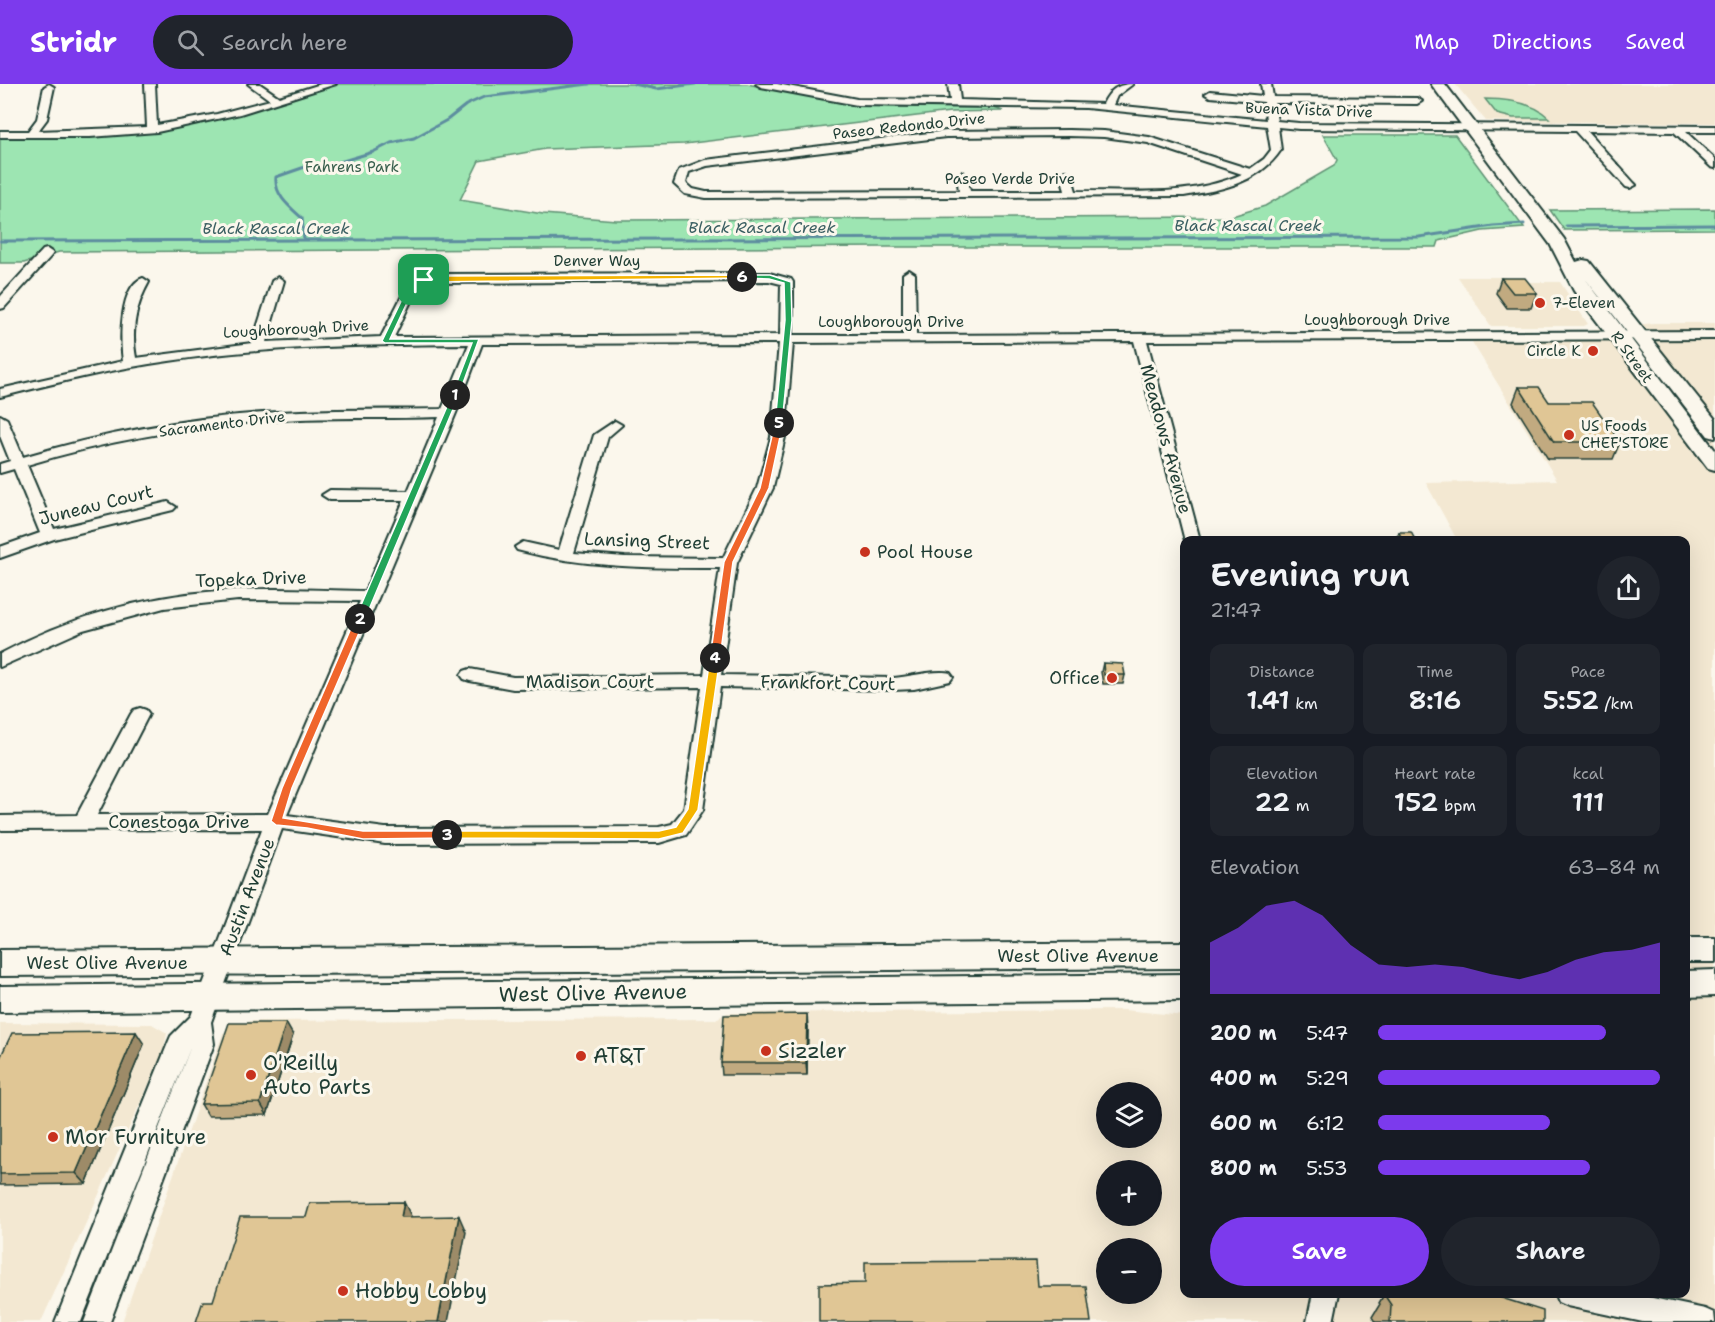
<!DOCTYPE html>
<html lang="en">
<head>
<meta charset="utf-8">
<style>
	:root { --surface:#171b24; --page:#20242c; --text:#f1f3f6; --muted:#9ea1a6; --accent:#7c3aed }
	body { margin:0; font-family:"Shantell Sans",sans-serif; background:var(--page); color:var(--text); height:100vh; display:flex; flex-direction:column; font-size:22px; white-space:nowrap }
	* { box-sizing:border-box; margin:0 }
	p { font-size:20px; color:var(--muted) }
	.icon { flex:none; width:33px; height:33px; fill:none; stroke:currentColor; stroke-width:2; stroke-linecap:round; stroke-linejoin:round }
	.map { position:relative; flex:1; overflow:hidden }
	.panel { position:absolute; left:1180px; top:452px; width:510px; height:762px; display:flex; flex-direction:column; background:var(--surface); border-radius:12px; box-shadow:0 6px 24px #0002 }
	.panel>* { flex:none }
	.tools { position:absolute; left:1096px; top:998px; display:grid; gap:12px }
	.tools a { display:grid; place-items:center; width:66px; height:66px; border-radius:50%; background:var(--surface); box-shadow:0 6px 24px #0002; font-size:30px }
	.pin { position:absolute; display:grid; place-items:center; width:51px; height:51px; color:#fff; margin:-26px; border-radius:12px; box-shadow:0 3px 9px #0006 }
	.km { position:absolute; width:30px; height:30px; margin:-15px; border-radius:50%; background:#222; color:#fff; font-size:16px; line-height:30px; text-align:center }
	.round { display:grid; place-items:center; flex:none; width:63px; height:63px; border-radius:32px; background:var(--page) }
	.overview { display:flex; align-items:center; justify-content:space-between; height:102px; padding:0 30px }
	h1 { font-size:33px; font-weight:600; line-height:45px }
	.metrics { display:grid; grid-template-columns:repeat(3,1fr); gap:9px; height:102px; padding:6px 30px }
	.metrics div { display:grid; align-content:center; border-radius:12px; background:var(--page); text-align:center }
	.metrics b { font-size:26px; font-weight:600 }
	.metrics small { font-size:16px; font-weight:400 }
	.metrics p { font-size:16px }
	.chart { height:168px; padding:12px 30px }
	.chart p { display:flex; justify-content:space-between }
	.chart svg { width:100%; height:108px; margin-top:6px; fill:var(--accent); opacity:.7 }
	.button { display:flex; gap:12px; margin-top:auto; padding:12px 30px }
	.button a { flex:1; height:69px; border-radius:36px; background:var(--accent); color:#fff; font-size:24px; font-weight:600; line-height:69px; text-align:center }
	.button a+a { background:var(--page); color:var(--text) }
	ul { padding:0 30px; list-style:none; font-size:20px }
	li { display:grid; grid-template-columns:96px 72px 1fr; align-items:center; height:45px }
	li i { height:15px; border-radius:8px; background:var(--accent) }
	header { display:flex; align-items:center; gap:36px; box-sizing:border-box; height:84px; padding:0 30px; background:var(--accent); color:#fff }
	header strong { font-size:28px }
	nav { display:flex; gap:33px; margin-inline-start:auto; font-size:21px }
	.search { width:420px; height:54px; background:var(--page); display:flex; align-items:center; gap:15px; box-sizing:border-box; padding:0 21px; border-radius:33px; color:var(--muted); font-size:22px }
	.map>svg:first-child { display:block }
	.built { fill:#f3e8d2; fill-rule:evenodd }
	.green { fill:#9de5b2; stroke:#5e9173; stroke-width:1.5 }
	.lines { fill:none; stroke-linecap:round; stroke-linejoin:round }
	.stream { stroke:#5d8d9f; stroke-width:3 }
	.street-casing { stroke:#1f3d34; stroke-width:4 }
	.secondary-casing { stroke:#1f3d34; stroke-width:4 }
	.street { fill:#fbf7ec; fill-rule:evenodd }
	.secondary { fill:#fbf7ec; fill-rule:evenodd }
	.wall { fill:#c1aa80; stroke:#1f3d34; stroke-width:1.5 }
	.shaded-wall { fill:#9d8b68; stroke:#1f3d34; stroke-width:1.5 }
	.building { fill:#e0c695; stroke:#1f3d34; stroke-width:1.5 }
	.split-1 { fill:#22a559; stroke:#fff; stroke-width:1.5 }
	.split-2 { fill:#22a559; stroke:#fff; stroke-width:1.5 }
	.split-3 { fill:#f0652b; stroke:#fff; stroke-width:1.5 }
	.split-4 { fill:#f5b400; stroke:#fff; stroke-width:1.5 }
	.split-5 { fill:#f0652b; stroke:#fff; stroke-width:1.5 }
	.split-6 { fill:#22a559; stroke:#fff; stroke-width:1.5 }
	.split-7 { fill:#f5b400; stroke:#fff; stroke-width:1.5 }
	.poi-dot { fill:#c8321e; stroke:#fbf7ec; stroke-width:2 }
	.labels { text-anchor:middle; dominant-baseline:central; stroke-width:6; stroke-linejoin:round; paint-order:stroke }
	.far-street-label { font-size:15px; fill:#1f3d34; stroke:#fbf7ec }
	.far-park-label { font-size:15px; fill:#385f4d; stroke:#fbf7ec }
	.far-poi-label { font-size:15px; fill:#1f3d34; stroke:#fbf7ec; text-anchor:start }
	.far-water-label { font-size:16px; font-style:italic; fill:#395e61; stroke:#fbf7ec }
	.street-label { font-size:18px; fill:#1f3d34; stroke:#fbf7ec }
	.poi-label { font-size:18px; fill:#1f3d34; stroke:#fbf7ec; text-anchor:start }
	.near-street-label { font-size:21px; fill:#1f3d34; stroke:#fbf7ec }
	.near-poi-label { font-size:21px; fill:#1f3d34; stroke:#fbf7ec; text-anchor:start }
</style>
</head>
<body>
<header>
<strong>Stridr</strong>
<div class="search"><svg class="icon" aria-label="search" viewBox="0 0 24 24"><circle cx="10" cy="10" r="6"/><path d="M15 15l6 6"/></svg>Search here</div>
<nav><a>Map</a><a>Directions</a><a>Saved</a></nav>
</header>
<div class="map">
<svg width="1715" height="1238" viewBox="0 0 1715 1238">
	<rect width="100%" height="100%" fill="#fbf7ec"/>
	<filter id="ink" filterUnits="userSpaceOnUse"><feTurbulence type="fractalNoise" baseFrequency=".0167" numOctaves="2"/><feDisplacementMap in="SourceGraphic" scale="12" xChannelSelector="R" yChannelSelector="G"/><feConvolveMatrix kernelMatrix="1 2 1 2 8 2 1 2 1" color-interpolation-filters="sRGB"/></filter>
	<g filter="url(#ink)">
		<!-- built -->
		<path class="built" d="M 1455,0 L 1715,0 L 1715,39 L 1486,37 Z
			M 1458,193 L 1505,193 L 1508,198 L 1560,198 L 1588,240 L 1584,242 L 1491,242 Z
			M 1654,239 L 1715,239 L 1715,1238 L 122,1238 L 223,949 L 250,937 L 716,935 L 727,929 L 1124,926 L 1185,932 L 1185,1209 L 1686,1209 L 1686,456 L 1457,456 L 1426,399 L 1557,396 L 1472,258 ZM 1107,1008 L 1152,1008 L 1152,1053 L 1107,1053 ZM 1107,1086 L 1152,1086 L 1152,1131 L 1107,1131 ZM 1107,1164 L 1152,1164 L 1152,1209 L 1107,1209 Z
			M 0,939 L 152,940 L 167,949 L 163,969 L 41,1238 L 0,1238 Z"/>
		<!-- green -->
		<path class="green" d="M 338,0 L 747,0 L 849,20 L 892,23 L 994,24 L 1003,27 L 950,28 L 684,60 L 545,65 L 479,77 L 460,116 L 543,130 L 616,136 L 1229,133 L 1265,122 L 1334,82 L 1337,76 L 1323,51 L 1455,51 L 1524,144 L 1482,147 L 1439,157 L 1437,163 L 889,163 L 59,168 L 24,179 L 0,179 L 0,53 C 57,54 113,55 170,45 C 227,36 283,16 338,0 Z
			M 1485,15 C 1506,15 1533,18 1549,34 L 1513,34 L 1497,30 Z
			M 1715,125 L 1715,145 L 1564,146 L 1550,126 Z"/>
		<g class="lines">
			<!-- stream -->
			<path class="stream" d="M 634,0 L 656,5 L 695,0
				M 1566,142 L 1715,141
				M 304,156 L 302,134 C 290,123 274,111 276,93 L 305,83 L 323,83 L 373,68 L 391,59 L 414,54 L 447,36 L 466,21 L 484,13 L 589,0
				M 0,157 L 1419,153 L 1493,142 L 1524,140"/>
			<defs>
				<path id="street" d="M 49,0 L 54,3 L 47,35 L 38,47 L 147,43 L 145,0 L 155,0 L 157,41 L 217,30 L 270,16 L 248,0 L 260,0 L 279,13 L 321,0 L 336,0 L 240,30 L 157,48 L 90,53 L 0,53 L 0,47 L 28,47 L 37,35 L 44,3 Z
					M 756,0 L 777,0 L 857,15 L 950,16 L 948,0 L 958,0 L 960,16 L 1103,20 C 1110,6 1117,0 1133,0 L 1117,12 L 1113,21 L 1266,36 L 1264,18 L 1210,13 L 1205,10 L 1210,7 L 1263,12 L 1261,0 L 1271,0 L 1273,13 L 1417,14 L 1422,17 L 1417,20 L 1274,19 L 1277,37 L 1299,39 L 1715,42 L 1715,48 L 1686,48 L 1715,75 L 1715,84 L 1711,83 L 1674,48 L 1587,47 L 1634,99 L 1636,101 L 1630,104 L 1626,103 L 1575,47 L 1299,45 L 1278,43 L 1281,66 C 1259,99 1222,106 1184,112 L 706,114 L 685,110 L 674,100 L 679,86 L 705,76 L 946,47 L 1069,46 L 1104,47 L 1149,53 L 1250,85 L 1264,75 L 1271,66 L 1267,42 L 1086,24 L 857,21 L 761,3 ZM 1069,52 L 1104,53 L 1148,59 L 1242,90 C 1191,113 1131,107 1076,107 L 1071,90 L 1066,87 L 1061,90 L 1065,107 L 970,107 L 967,91 L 962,88 L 957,91 L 959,107 L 706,108 L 693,105 L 686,99 L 689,88 L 707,82 L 946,53 Z
					M 47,165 L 53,169 L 51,172 L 4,224 L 0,225 L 0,213 L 43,166 Z
					M 909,186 L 915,190 L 916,251 L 1715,247 L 1715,255 L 1147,257 L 1200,456 L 1185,457 L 1134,257 L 793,259 L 785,353 L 773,404 L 737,479 L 721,591 L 893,594 C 908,593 938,585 950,589 L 953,593 L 950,597 L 914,605 L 893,606 L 720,603 L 703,726 L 686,751 L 659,759 L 385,760 L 282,745 L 211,938 L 214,960 L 110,1238 L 84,1238 L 191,962 L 81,1238 L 55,1238 L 168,959 L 171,952 L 191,932 L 262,745 L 0,746 L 0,732 L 77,731 L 131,630 L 134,626 L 140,624 L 146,626 L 149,630 L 97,731 L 268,730 L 360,517 L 238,516 L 164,524 L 83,546 L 0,583 L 0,570 C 67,534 143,512 218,507 C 267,503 316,506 365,507 L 404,416 L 330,416 L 322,411 L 330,406 L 408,407 L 439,333 C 393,335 347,333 301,335 C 209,339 116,354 27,381 L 54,445 L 168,418 L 176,423 L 173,426 L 54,455 L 0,474 L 0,463 L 40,449 L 14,385 L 0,389 L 0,380 L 10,377 L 0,352 L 0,331 L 7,335 L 23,373 C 113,346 208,330 301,327 C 348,325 395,326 442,325 L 469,260 C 368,261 269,262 169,277 C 112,285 56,299 0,313 L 0,305 L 123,277 C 120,257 119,202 143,194 L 149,198 C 135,223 131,246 136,274 L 252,259 L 272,197 L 278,193 L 284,197 L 266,258 L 381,253 L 407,202 L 420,193 L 440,190 L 769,189 L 791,195 L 793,198 L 793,251 L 903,251 L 903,190 ZM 769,197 L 781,200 L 780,251 L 394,253 L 416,207 L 427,199 ZM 779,259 L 771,353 L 757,404 L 723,474 L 625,473 L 574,469 L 608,353 L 622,341 L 615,337 L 594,351 L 559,466 L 523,458 L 515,463 L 517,466 C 585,484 651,484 720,484 L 704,591 L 513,593 L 470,585 L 464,587 L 461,591 L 464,595 L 470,597 L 513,605 L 702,603 L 684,725 L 672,740 L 659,743 L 385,744 L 287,731 L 456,329 L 482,260 Z
					M 1313,1209 L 1339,1209 L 1333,1238 L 1307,1238 Z
					M 1554,1209 L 1629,1209 L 1705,1225 L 1714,1229 L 1715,1238 L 1643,1238 L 1567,1222 L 1558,1218 Z"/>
				<path id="secondary" d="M 1431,0 L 1445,0 L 1564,155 L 1576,178 L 1583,176 L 1589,177 L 1715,335 L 1715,354 L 1708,352 L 1584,193 L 1715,366 L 1715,386 L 1708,384 L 1574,207 L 1550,160 Z
					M 1686,854 L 1715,854 L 1715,878 L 1686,878 Z
					M 1185,858 L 1185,884 L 0,892 L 0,866 Z
					M 1715,886 L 1715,912 L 1686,913 L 1686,887 Z
					M 1185,890 L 1185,916 L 0,928 L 0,902 Z"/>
			</defs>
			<!-- street casing -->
			<use href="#street" class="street-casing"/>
			<!-- secondary casing -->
			<use href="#secondary" class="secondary-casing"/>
			<!-- street -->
			<use href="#street" class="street"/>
			<!-- secondary -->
			<use href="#secondary" class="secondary"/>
		</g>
		<!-- wall -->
		<path class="wall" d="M 1501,194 L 1537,209 L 1531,224 L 1507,224 L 1496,209 Z
			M 1519,303 L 1549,318 L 1620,358 L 1613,375 L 1548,375 L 1513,319 Z
			M 1399,448 L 1415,456 L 1399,456 L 1397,452 Z
			M 1103,579 L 1125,591 L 1123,600 L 1103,600 L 1101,588 Z
			M 808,943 L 807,991 L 722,991 L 721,979 Z
			M 293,951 L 267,1031 L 208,1032 L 201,1020 Z
			M 144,960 L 86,1100 L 0,1101 L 0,974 Z
			M 1385,1209 L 1486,1209 L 1543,1238 L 1375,1238 L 1372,1233 L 1380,1220 L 1379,1219 Z"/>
		<!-- shaded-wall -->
		<path class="shaded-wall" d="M 807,930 L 808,943 L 807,991 L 806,979 Z
			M 286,939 L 293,951 L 267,1031 L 260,1019 Z
			M 136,948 L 144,960 L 86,1100 L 76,1089 Z
			M 404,1118 L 412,1134 L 401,1133 Z
			M 459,1132 L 466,1148 L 448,1238 L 438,1238 Z"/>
		<!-- building -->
		<path class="building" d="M 1501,194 L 1525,194 L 1537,209 L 1513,209 Z
			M 1519,303 L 1539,303 L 1549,318 L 1592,318 L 1620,358 L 1554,358 Z
			M 1399,448 L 1411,448 L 1415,456 L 1402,456 Z
			M 1103,579 L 1123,580 L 1125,591 L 1104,591 Z
			M 807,930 L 806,979 L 721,979 L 724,931 Z
			M 229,939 L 286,939 L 260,1019 L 201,1020 Z
			M 136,948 L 76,1089 L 0,1090 L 0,974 L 12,949 Z
			M 404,1118 L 401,1133 L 459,1132 L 438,1238 L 196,1238 L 203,1217 L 213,1217 L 240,1133 L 306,1133 L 310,1119 Z
			M 1036,1177 L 1038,1202 L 1086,1202 L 1091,1238 L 819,1238 L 819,1200 L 865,1199 L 865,1178 Z
			M 1390,1209 L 1486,1209 L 1543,1227 L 1543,1238 L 1390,1238 L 1391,1221 L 1385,1212 Z"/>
	</g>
	<!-- split-1 -->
	<path class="split-1" d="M 421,194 L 427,196 L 413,206 L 390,255 L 479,255 L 458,313 L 452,311 L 472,259 L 385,259 L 382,257 L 407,205 Z"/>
	<!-- split-2 -->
	<path class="split-2" d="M 455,309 L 459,311 L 365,535 L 357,538 L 355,535 L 452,311 Z"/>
	<!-- split-3 -->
	<path class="split-3" d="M 360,532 L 365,535 L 292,704 L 283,734 L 363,747 L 447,747 L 453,751 L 451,754 L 363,755 L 307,744 L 276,741 L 271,737 L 282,704 L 355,535 Z"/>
	<!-- split-4 -->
	<path class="split-4" d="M 715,571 L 720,574 L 698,726 L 683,749 L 659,755 L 444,754 L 442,751 L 447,747 L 659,747 L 676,743 L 688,725 L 710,574 Z"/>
	<!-- split-5 -->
	<path class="split-5" d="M 779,337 L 783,339 L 769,404 L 733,478 L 720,574 L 715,578 L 710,574 L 724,478 L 760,404 L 775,339 Z"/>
	<!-- split-6 -->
	<path class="split-6" d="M 742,191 L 770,191 L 791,198 L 792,236 L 782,341 L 775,339 L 785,236 L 784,199 L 769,195 L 740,194 Z"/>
	<!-- split-7 -->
	<path class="split-7" d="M 742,191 L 745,194 L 424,198 L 420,196 L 440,192 Z"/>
	<!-- markers -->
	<g class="poi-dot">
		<circle cx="1540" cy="219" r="6"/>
		<circle cx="1593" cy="267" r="6"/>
		<circle cx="1569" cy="351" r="6"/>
		<circle cx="865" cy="468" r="6"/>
		<circle cx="1112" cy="594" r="6"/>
		<circle cx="766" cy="967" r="6"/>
		<circle cx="581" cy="972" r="6"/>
		<circle cx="251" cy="991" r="6"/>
		<circle cx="53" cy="1053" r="6"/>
		<circle cx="343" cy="1207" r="6"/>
	</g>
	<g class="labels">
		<!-- far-street labels -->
		<g class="far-street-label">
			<text transform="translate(1309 26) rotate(2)">Buena Vista Drive</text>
			<text transform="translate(909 42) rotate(-6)">Paseo Redondo Drive</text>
			<text x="1010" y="95">Paseo Verde Drive</text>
			<text x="597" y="177">Denver Way</text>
			<text x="1377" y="236">Loughborough Drive</text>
			<text x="891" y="238">Loughborough Drive</text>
			<text transform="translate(296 245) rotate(-3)">Loughborough Drive</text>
			<text transform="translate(1632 273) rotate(54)">R Street</text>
			<text transform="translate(222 340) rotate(-7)">Sacramento Drive</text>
		</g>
		<!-- far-park labels -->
		<g class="far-park-label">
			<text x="352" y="83">Fahrens Park</text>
		</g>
		<!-- far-poi labels -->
		<g class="far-poi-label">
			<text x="1552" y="219">7-Eleven</text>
			<text x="1581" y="267" text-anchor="end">Circle K</text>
			<text x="1581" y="342">US Foods<tspan x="1581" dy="17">CHEF'STORE</tspan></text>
		</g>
		<!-- far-water labels -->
		<g class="far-water-label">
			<text x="1248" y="141">Black Rascal Creek</text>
			<text x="762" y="143">Black Rascal Creek</text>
			<text x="276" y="144">Black Rascal Creek</text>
		</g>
		<!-- street labels -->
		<g class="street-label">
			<text transform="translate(1166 355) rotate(75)">Meadows Avenue</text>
			<text transform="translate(96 421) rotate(-14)">Juneau Court</text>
			<text transform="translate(647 457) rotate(2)">Lansing Street</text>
			<text transform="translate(251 495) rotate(-2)">Topeka Drive</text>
			<text x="590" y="598">Madison Court</text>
			<text transform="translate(828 599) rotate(1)">Frankfort Court</text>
			<text x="179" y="738">Conestoga Drive</text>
			<text transform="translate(247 813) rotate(-69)">Austin Avenue</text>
			<text x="1078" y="872">West Olive Avenue</text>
			<text x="107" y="879">West Olive Avenue</text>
		</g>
		<!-- poi labels -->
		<g class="poi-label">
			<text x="877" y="468">Pool House</text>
			<text x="1100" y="594" text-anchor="end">Office</text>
		</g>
		<!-- near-street labels -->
		<g class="near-street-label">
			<text transform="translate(593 909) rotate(-1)">West Olive Avenue</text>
		</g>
		<!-- near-poi labels -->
		<g class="near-poi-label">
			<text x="778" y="967">Sizzler</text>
			<text x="593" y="972">AT&amp;T</text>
			<text x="263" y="979">O'Reilly<tspan x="263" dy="24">Auto Parts</tspan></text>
			<text x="65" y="1053">Mor Furniture</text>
			<text x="355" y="1207">Hobby Lobby</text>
		</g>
	</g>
</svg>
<div class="tools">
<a><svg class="icon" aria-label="layers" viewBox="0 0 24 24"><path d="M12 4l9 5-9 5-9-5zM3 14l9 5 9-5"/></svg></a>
<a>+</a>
<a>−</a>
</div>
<div class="pin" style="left:424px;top:196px;background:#1e9e55"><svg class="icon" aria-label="arrive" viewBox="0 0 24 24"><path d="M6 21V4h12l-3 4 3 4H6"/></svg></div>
<b class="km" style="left:455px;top:311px">1</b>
<b class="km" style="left:360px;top:535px">2</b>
<b class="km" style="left:447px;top:751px">3</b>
<b class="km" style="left:715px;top:574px">4</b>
<b class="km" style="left:779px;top:339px">5</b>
<b class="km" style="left:742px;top:193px">6</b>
<section class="panel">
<div class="overview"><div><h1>Evening run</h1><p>21:47</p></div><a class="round"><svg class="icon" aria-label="share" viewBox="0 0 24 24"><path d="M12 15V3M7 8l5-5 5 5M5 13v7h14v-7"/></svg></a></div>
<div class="metrics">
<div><p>Distance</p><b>1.41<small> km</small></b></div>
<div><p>Time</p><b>8:16</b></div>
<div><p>Pace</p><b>5:52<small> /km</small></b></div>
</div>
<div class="metrics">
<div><p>Elevation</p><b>22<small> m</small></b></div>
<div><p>Heart rate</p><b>152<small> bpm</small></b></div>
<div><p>kcal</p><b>111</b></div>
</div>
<div class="chart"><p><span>Elevation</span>63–84 m</p>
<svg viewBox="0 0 160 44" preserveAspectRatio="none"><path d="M0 44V23L10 17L20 8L30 6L40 12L50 24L60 32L70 33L80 32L90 33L100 36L110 38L120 35L130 30L140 27L150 26L160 23V44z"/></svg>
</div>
<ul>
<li><b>200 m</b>5:47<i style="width:81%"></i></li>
<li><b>400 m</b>5:29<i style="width:100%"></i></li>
<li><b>600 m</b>6:12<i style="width:61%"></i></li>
<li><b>800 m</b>5:53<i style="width:75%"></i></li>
</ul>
<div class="button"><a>Save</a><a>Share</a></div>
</section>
</div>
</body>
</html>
